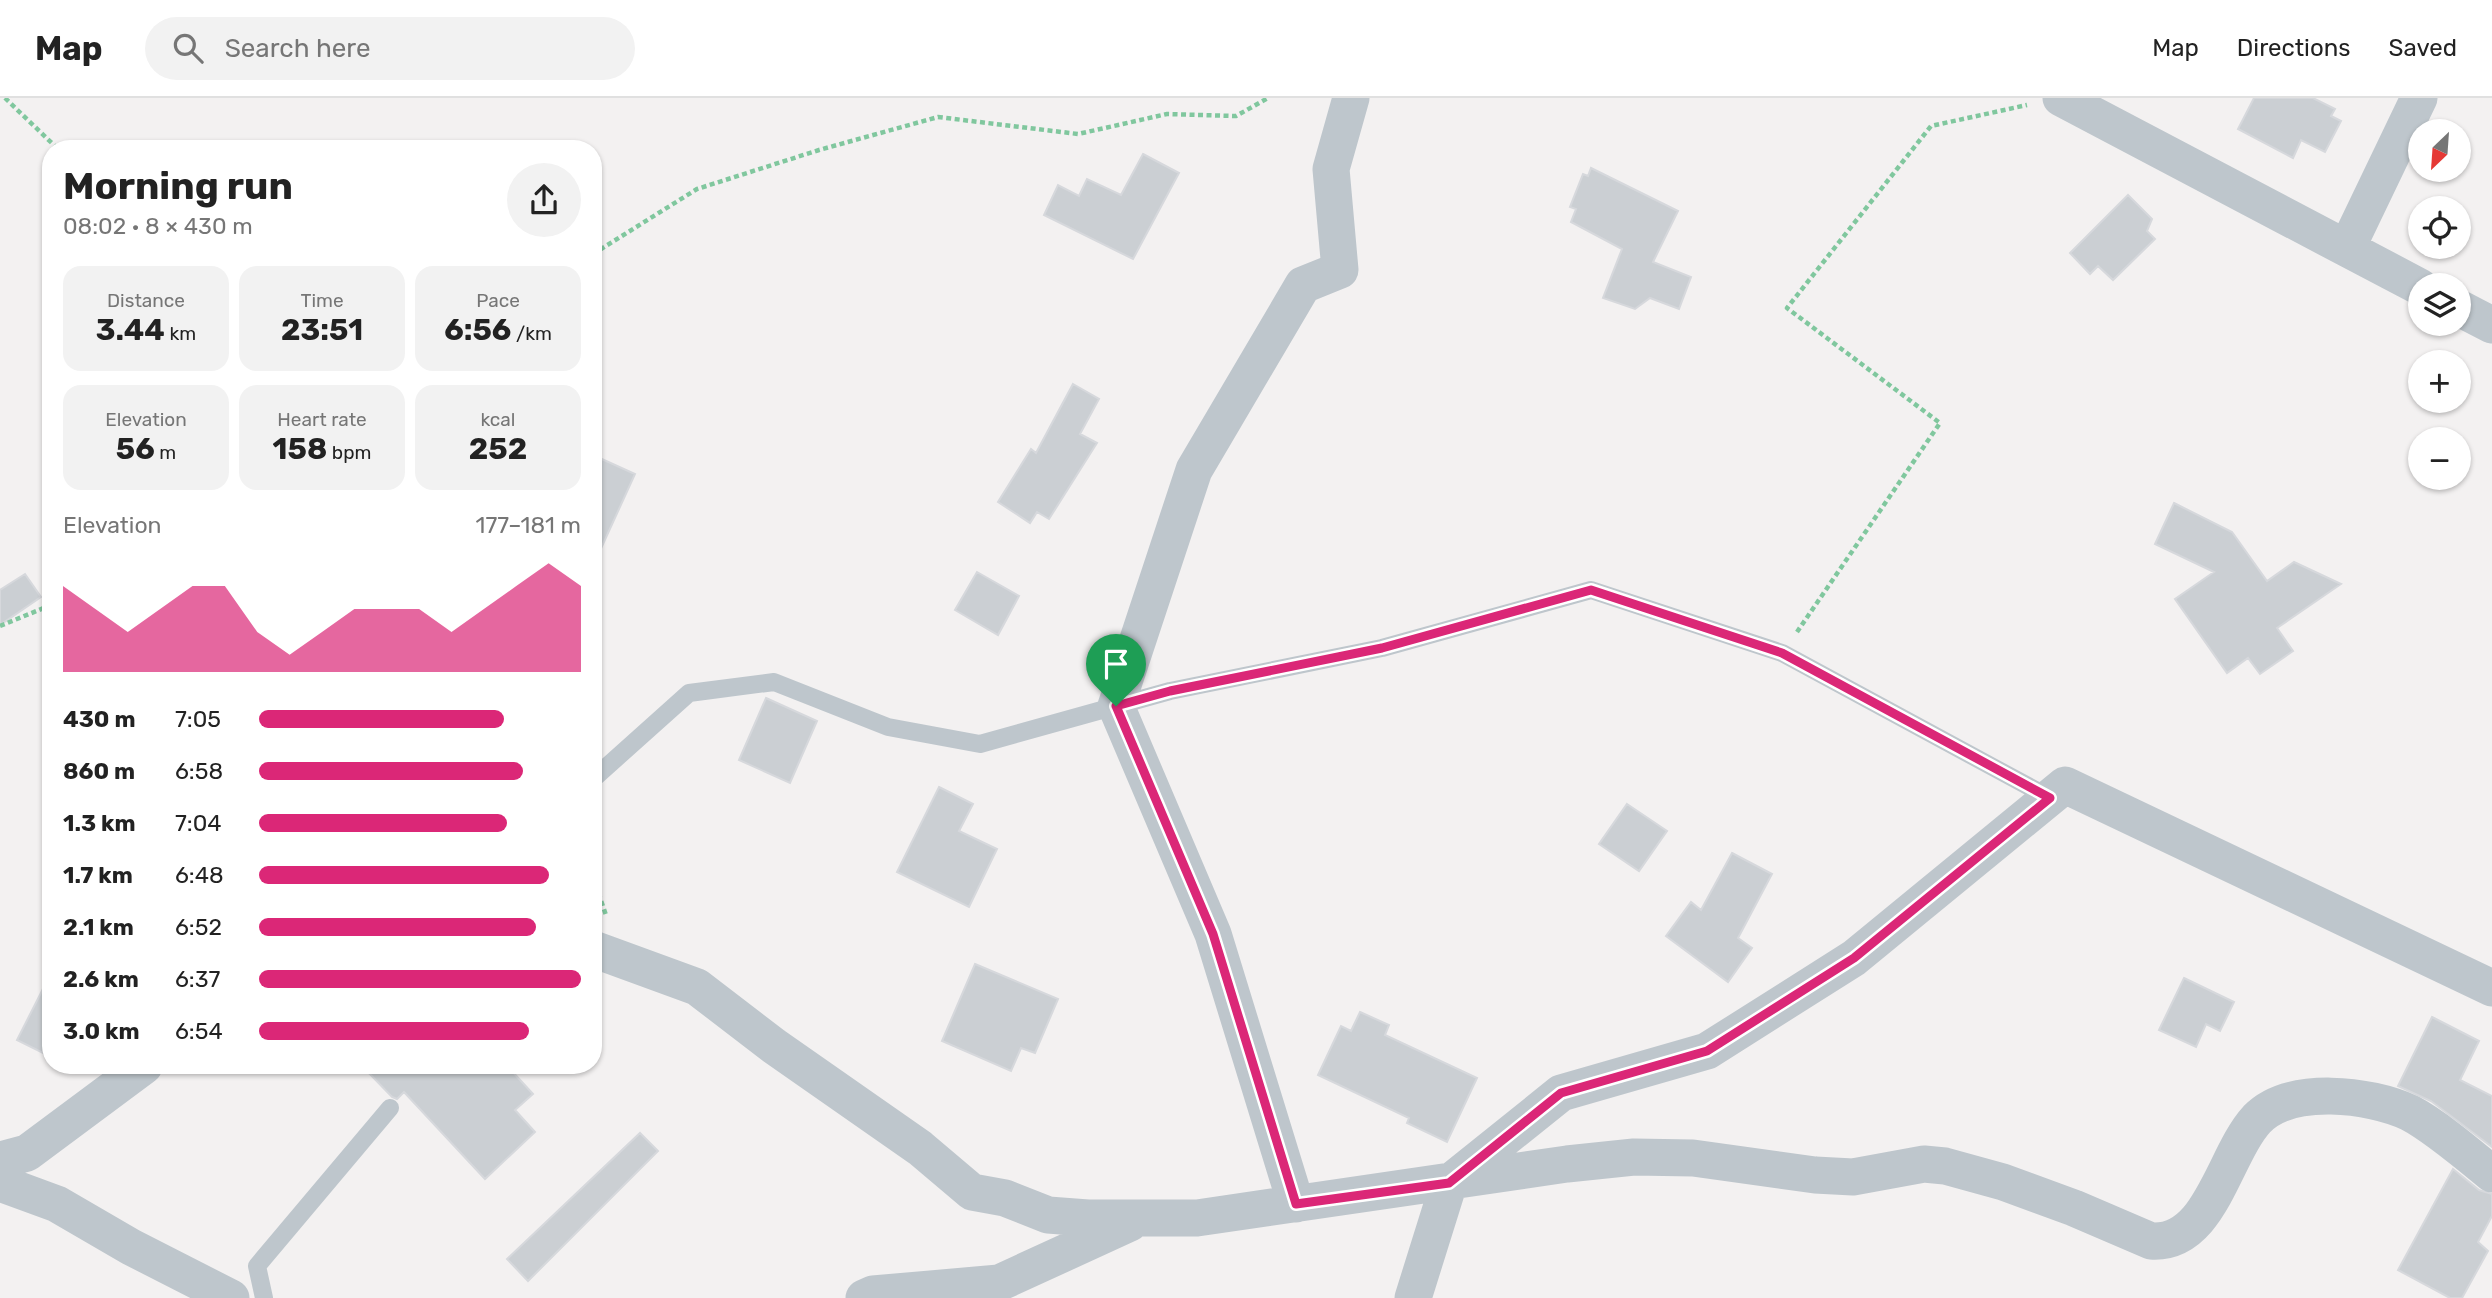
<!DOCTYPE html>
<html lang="en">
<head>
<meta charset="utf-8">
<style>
	:root { --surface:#fff; --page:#f2f2f2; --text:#222; --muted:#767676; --line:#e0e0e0; --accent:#db2777 }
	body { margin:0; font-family:Rubik,sans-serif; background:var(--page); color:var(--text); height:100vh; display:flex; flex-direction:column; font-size:26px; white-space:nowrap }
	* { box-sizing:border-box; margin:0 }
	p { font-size:23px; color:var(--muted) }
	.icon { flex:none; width:38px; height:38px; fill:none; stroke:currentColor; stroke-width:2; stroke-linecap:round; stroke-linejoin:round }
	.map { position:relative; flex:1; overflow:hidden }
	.details { position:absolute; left:42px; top:42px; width:560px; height:934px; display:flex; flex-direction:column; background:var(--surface); border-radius:28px; box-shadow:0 2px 5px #0004 }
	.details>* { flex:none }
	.needle { width:46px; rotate:205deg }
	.controls { position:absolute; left:2408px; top:21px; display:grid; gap:14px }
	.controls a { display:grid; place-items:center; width:63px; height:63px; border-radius:50%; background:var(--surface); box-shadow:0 2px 5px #0004; font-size:35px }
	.pin { position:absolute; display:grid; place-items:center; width:60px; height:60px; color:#fff; margin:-72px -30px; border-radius:50% 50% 50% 0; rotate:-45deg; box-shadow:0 0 7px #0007 }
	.pin .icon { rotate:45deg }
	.round { display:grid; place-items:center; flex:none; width:74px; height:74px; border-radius:37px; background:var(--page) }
	.head { display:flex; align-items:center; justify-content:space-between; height:119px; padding:0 21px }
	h1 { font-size:38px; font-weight:700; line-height:52px }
	.stats { display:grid; grid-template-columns:repeat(3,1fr); gap:10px; height:119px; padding:7px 21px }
	.stats div { display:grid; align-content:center; border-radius:18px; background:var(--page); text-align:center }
	.stats b { font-size:30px; font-weight:700 }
	.stats small { font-size:19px; font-weight:400 }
	.stats p { font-size:19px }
	.chart { height:196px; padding:14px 21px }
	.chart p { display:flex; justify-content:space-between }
	.chart svg { width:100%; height:126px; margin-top:7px; fill:var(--accent); opacity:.7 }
	ul { padding:0 21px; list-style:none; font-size:23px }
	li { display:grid; grid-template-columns:112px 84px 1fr; align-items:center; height:52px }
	li i { height:18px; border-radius:9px; background:var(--accent) }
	header { display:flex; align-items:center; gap:42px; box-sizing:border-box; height:98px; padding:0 35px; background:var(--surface); border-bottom:2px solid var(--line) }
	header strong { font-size:33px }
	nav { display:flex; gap:38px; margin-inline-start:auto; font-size:24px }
	.search { width:490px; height:63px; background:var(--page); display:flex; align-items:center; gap:18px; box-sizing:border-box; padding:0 24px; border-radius:38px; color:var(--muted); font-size:26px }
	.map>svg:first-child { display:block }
	.building { fill:#cbcfd3; stroke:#d6d8dc; stroke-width:2 }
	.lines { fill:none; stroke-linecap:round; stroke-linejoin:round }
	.path { stroke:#80c79e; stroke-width:4.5; stroke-dasharray:5 3.5; stroke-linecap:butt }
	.lane { stroke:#bec6cc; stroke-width:18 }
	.street { stroke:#bec6cc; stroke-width:37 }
	.route-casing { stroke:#fff; stroke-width:14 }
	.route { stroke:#db2777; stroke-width:9 }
</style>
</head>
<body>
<header>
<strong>Map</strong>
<div class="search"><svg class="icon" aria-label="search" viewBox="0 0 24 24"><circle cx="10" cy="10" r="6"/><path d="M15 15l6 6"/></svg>Search here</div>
<nav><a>Map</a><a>Directions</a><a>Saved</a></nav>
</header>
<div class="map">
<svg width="2492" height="1200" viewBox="0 0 2492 1200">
	<rect width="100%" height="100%" fill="#f3f1f1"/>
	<!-- building -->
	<path class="building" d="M 2254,0 L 2313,0 L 2335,11 L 2331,18 L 2341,23 L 2325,54 L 2301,42 L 2293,60 L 2238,31 Z
		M 1143,56 L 1179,75 L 1133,161 L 1044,117 L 1058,87 L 1079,98 L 1087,81 L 1121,97 Z
		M 1591,70 L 1678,113 L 1653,164 L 1691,179 L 1679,211 L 1650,200 L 1635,211 L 1603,200 L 1622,151 L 1571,124 L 1576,111 L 1570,109 L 1583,76 L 1588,78 Z
		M 2128,97 L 2152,121 L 2147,133 L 2155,141 L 2113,182 L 2098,168 L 2090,176 L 2070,155 Z
		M 1073,286 L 1099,301 L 1080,336 L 1097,345 L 1049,421 L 1037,414 L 1030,425 L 998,404 L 1031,351 L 1036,355 Z
		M 593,357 L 635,376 L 593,468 Z
		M 2174,405 L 2232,434 L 2267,483 L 2294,464 L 2341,486 L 2277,530 L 2293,553 L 2260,576 L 2248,560 L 2227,575 L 2175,501 L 2214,474 L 2155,446 Z
		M 977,474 L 1019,498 L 998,537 L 955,512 Z
		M 25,476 L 41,499 L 0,527 L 0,492 Z
		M 766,600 L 817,623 L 790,685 L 739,662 Z
		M 939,689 L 973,706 L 959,733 L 997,751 L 969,809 L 897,774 Z
		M 1627,706 L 1667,733 L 1639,773 L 1599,746 Z
		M 1732,755 L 1772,776 L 1738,840 L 1752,850 L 1728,884 L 1666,838 L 1691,804 L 1701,812 Z
		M 975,866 L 1058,901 L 1035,955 L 1021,950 L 1011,973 L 942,943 Z
		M 51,875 L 51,959 L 17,942 Z
		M 2184,880 L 2234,904 L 2220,933 L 2206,926 L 2196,949 L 2159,932 Z
		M 1360,914 L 1389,927 L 1385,937 L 1477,980 L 1447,1044 L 1407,1025 L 1409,1020 L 1318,977 L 1341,928 L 1351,933 Z
		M 2432,919 L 2479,943 L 2460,982 L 2492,998 L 2492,1049 L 2431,1003 L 2398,988 Z
		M 362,968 L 494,968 L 498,972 L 511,972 L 533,996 L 515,1012 L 535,1034 L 485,1081 L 404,994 L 397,1001 L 392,999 Z
		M 640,1035 L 658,1053 L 528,1183 L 507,1161 Z
		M 2453,1071 L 2479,1092 L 2492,1096 L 2492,1118 L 2478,1144 L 2488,1153 L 2462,1200 L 2450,1200 L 2398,1172 Z"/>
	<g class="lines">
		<!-- path -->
		<path class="path" d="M 5,0 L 58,51
			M 593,156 L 697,91 L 819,52 L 938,19 L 1078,36 L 1167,16 L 1236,18 L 1268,0
			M 0,528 L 51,507
			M 1797,534 L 1940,325 L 1787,210 L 1931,28 L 2027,7
			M 593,779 L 606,817"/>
		<!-- lane -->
		<path class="lane" d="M 593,681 L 689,595 L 774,584 L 888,629 L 980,646 L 1170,593 L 1382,550 L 1591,492 L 1782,555 L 2050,700
			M 264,1200 L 257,1168 L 390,1010"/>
		<!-- street -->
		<path class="street" d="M 2061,0 L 2420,189
			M 2347,150 L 2419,0
			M 2459,210 L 2492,227
			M 593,851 L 697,889 L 774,948 L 920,1050 L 972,1094 L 1005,1100 L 1048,1117 L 1088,1120 L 1197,1120 L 1567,1066 L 1634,1059 L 1693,1060 L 1815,1077 L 1853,1079 L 1924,1066 L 1945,1068 L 2003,1084 L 2074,1110 L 2151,1143 C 2211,1147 2223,1058 2257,1021 C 2290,987 2370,996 2410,1015 C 2435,1028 2469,1057 2492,1076
			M 0,1062 L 27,1055 L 144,968
			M 0,1085 L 57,1106 L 131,1149 L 231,1200
			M 1296,1106 L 1213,836 L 1116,608 L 1194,372 L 1303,187 L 1340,172 L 1331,71 L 1351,0
			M 864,1200 L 873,1196 L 999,1185 L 1130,1125
			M 1413,1200 L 1449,1085 L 1561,995 L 1707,953 L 1854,860 L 2065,687 L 2492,890"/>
	</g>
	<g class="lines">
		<defs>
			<path id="route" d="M 1591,492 L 1782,555 L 2050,700 L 1854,860 L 1707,953 L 1561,995 L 1449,1085 L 1296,1106 L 1213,836 L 1116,608 L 1170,593 L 1382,550 Z"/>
		</defs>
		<!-- route casing -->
		<use href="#route" class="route-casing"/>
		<!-- route -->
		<use href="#route" class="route"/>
	</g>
</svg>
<div class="controls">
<a><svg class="needle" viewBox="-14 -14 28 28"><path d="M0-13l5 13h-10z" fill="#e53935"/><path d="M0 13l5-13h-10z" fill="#767676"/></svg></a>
<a><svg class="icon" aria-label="locate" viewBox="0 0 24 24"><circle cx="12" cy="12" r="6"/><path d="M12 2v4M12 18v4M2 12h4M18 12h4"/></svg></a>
<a><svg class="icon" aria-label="layers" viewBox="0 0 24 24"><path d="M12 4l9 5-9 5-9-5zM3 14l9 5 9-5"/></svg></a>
<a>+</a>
<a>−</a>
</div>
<div class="pin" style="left:1116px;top:608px;background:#1e9e55"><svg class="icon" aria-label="arrive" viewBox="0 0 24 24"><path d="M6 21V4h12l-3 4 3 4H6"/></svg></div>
<section class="details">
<div class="head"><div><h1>Morning run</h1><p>08:02 · 8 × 430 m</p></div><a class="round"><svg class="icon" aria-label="share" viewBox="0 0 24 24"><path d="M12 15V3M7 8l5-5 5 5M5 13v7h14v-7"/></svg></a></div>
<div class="stats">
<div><p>Distance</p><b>3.44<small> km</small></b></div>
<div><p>Time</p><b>23:51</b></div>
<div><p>Pace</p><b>6:56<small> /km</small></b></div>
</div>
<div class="stats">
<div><p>Elevation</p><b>56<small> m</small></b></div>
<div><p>Heart rate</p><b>158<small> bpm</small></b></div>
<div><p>kcal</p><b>252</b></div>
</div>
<div class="chart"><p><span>Elevation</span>177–181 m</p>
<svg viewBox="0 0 160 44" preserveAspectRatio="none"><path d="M0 44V14L10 22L20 30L30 22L40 14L50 14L60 30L70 38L80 30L90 22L100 22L110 22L120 30L130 22L140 14L150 6L160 14V44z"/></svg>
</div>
<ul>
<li><b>430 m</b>7:05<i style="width:76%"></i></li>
<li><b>860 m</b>6:58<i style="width:82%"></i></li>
<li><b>1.3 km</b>7:04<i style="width:77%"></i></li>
<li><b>1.7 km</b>6:48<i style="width:90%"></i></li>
<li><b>2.1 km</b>6:52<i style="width:86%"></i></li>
<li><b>2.6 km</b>6:37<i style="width:100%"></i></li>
<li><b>3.0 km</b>6:54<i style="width:84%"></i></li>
</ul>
</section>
</div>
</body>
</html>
